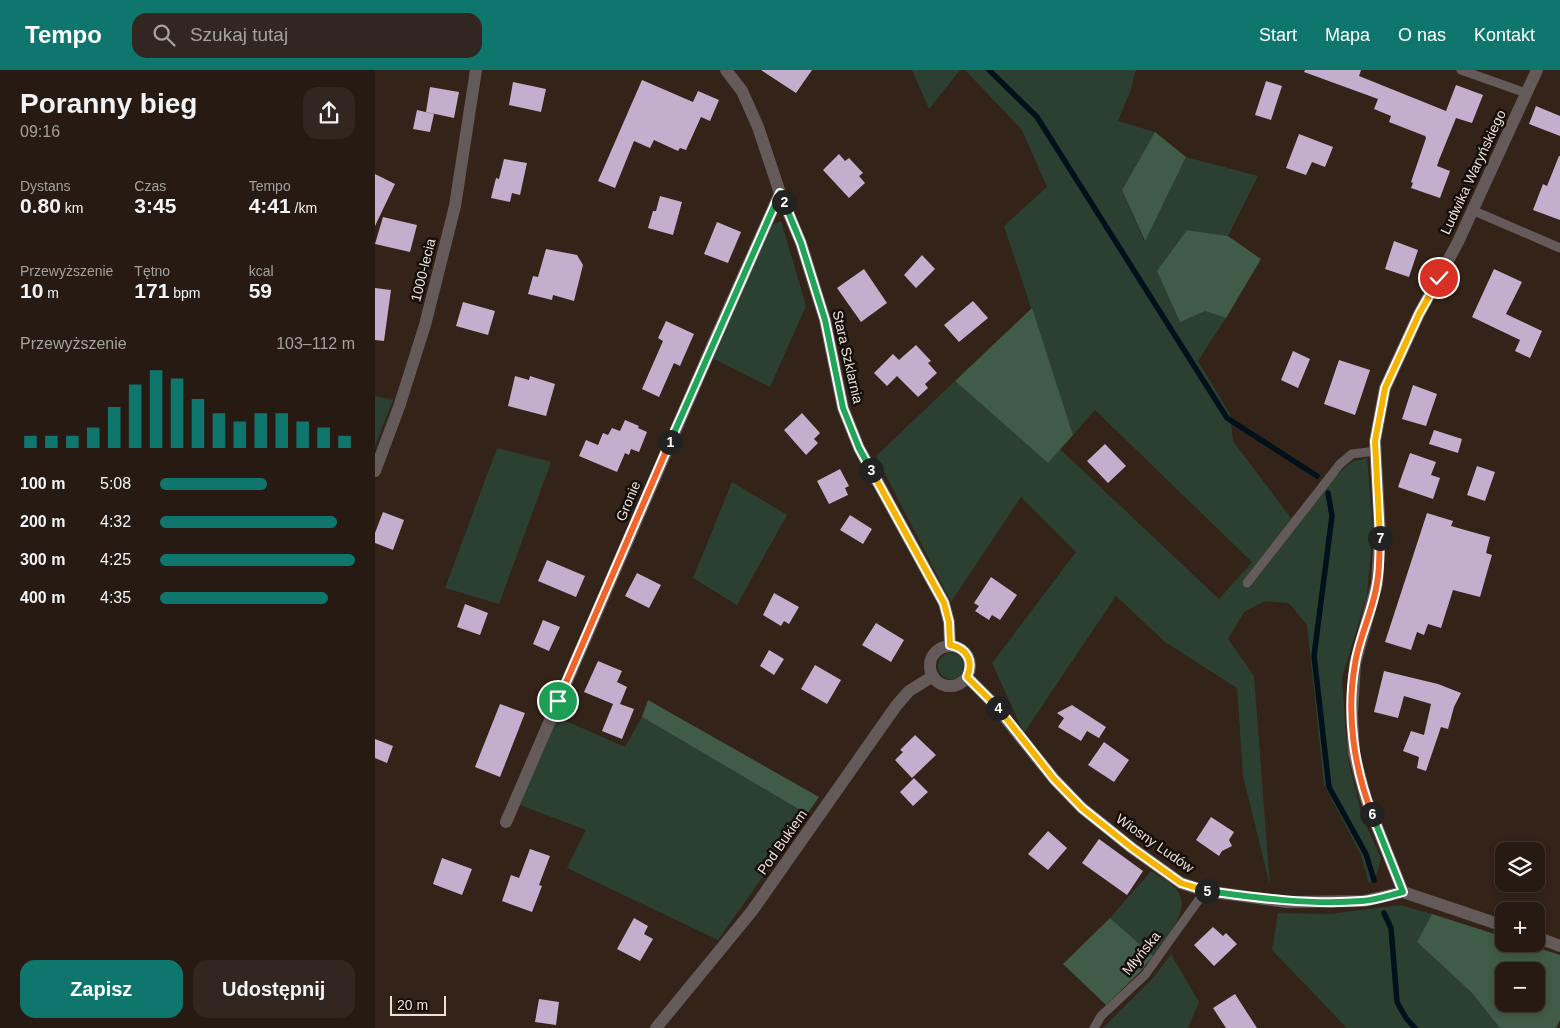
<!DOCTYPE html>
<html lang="pl">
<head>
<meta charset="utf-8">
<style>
	:root { --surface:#261a12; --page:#322720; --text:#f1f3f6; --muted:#a4a19f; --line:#423832; --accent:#0f766e }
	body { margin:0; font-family:Helvetica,sans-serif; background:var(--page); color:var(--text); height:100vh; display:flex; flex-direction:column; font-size:19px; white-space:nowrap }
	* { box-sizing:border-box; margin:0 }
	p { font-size:16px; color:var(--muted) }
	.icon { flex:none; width:28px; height:28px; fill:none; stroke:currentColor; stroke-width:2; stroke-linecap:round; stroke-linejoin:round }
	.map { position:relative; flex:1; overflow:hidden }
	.sheet { display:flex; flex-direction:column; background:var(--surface); width:375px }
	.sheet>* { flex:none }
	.tools { position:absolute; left:1120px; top:772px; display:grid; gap:10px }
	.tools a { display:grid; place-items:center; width:50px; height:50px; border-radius:10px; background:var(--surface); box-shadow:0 2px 8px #0003,0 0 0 1px var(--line); font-size:25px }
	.scale { position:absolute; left:15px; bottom:12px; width:56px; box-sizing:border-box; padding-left:5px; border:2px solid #ece1da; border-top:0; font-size:14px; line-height:18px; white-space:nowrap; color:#ece1da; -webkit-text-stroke:4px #150e09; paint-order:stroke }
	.pin { position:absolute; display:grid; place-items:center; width:42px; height:42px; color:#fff; margin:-21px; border:2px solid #fff; border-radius:50%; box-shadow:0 1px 5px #0007 }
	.km { position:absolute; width:25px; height:25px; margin:-12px; border-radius:50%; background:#222; color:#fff; font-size:14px; line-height:25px; text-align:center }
	.round { display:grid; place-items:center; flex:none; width:52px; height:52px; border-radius:15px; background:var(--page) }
	.overview { display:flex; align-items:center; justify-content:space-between; height:85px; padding:0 20px }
	h1 { font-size:28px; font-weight:700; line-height:38px }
	.stats { display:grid; grid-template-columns:repeat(3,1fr); gap:8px; height:85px; padding:5px 20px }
	.stats div { display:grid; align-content:center }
	.stats b { font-size:21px; font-weight:700 }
	.stats small { font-size:14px; font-weight:400 }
	.stats p { font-size:14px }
	.chart { height:140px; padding:10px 20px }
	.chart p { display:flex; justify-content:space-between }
	.chart svg { width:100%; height:90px; margin-top:5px; stroke:var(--accent); stroke-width:6 }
	.cta { display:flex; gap:10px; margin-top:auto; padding:10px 20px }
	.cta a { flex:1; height:58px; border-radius:15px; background:var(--accent); color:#fff; font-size:20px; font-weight:700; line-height:58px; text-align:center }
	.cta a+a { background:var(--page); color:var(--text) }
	ul { padding:0 20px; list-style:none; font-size:16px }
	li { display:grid; grid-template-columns:80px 60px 1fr; align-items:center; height:38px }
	li i { height:12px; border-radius:6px; background:var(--accent) }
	header { display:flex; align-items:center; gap:30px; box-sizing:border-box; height:70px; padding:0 25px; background:var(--accent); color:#fff }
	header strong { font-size:24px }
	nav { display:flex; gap:28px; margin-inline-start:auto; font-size:18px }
	.search { width:350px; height:45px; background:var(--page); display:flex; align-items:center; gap:12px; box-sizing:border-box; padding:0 18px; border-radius:15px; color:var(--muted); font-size:19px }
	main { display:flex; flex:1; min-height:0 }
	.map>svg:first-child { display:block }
	.green { fill:#2c4031 }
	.forest { fill:#405b47; fill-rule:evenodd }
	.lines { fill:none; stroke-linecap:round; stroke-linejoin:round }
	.stream { stroke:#00111b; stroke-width:5.5 }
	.building { fill:#c3afcd }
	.lane { stroke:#655a5a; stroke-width:9 }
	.street { stroke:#655a5a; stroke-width:12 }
	.split-1-casing { stroke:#fff; stroke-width:10 }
	.split-2-casing { stroke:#fff; stroke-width:10 }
	.split-3-casing { stroke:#fff; stroke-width:10 }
	.split-4-casing { stroke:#fff; stroke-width:10 }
	.split-5-casing { stroke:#fff; stroke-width:10 }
	.split-6-casing { stroke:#fff; stroke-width:10 }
	.split-7-casing { stroke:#fff; stroke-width:10 }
	.split-8-casing { stroke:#fff; stroke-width:10 }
	.split-1 { stroke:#f0652b; stroke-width:6 }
	.split-2 { stroke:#22a559; stroke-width:6 }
	.split-3 { stroke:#22a559; stroke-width:6 }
	.split-4 { stroke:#f5b400; stroke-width:6 }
	.split-5 { stroke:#f5b400; stroke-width:6 }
	.split-6 { stroke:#22a559; stroke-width:6 }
	.split-7 { stroke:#f0652b; stroke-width:6 }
	.split-8 { stroke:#f5b400; stroke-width:6 }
	.labels { text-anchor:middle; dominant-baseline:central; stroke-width:5; stroke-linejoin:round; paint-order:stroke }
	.street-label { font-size:14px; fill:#ece1da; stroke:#150e09 }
</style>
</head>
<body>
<header>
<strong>Tempo</strong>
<div class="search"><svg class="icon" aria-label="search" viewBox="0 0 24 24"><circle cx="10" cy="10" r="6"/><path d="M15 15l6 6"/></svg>Szukaj tutaj</div>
<nav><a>Start</a><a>Mapa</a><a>O nas</a><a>Kontakt</a></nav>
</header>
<main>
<section class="sheet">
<div class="overview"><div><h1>Poranny bieg</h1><p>09:16</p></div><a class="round"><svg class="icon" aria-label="share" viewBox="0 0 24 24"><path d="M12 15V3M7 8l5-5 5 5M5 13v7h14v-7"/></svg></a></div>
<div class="stats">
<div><p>Dystans</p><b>0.80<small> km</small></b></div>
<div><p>Czas</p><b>3:45</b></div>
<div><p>Tempo</p><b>4:41<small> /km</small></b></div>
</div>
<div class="stats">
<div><p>Przewyższenie</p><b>10<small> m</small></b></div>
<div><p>Tętno</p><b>171<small> bpm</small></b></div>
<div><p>kcal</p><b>59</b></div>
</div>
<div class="chart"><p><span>Przewyższenie</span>103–112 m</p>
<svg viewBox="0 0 160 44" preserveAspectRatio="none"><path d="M5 44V38M15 44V38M25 44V38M35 44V34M45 44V24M55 44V13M65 44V6M75 44V10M85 44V20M95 44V27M105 44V31M115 44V27M125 44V27M135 44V31M145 44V34M155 44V38"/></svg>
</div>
<ul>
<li><b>100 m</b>5:08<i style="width:55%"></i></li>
<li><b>200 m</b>4:32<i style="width:91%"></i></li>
<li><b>300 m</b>4:25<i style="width:100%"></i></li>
<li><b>400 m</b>4:35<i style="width:86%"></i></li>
</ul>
<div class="cta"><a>Zapisz</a><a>Udostępnij</a></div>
</section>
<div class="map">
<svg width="1185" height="958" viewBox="0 0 1185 958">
	<rect width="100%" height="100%" fill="#332318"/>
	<!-- green -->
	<path class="green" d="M 537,0 L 585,0 L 554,39 Z
		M 590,0 L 761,0 L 755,22 L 743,51 L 780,62 L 747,120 L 769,171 L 811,87 L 883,106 L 853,166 L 812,160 L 830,241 L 851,248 L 823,291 L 855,344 L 858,371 L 916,448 L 976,392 L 992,388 L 998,457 L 992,525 L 967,608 L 973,690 L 987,746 L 1006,788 L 1002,804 L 994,814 L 986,785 L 949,715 L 932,555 L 914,533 L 890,531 L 869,542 L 853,569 L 879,606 L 895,816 L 868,706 L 862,618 L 790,572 L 741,526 L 649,663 L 617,593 L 701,482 L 646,427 L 576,532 L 501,386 L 580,311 L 673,393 L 685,379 L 844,529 L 877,492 L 720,340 L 698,365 L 629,156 L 672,117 L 647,60 Z
		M 406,151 L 431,236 L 395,317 L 337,288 L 397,155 Z
		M 0,326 L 18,330 L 0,376 Z
		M 122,378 L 176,392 L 124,534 L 70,518 Z
		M 357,412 L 412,445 L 362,535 L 318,508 Z
		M563 596a13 13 0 1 1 26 0a13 13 0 1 1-26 0Z
		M 182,647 L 250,677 L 267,647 L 432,744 L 343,870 L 192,798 L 211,760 L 145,735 Z
		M 776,801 C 784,807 796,812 802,820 C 818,840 789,869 778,886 L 735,848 Z
		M 1025,835 L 1057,844 L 1042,872 L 1097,923 L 1125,958 L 972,958 L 897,880 L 903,843 L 954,844 Z
		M 796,884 L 824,932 L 813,958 L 728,958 L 779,907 Z"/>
	<!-- forest -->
	<path class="forest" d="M 780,62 L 811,87 L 770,171 L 747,120 Z
		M 812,160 L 853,166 L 886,189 L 851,248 L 830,241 L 805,252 L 782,201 Z
		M 657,238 L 698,365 L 673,393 L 580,311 Z
		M 273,630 L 444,727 L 432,744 L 267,647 Z
		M 1057,844 L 1129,867 L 1129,874 L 1151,874 L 1185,885 L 1185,950 L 1181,958 L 1125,958 L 1097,923 L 1042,872 ZM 1129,901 L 1161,901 L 1161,934 L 1129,934 Z
		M 735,848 L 778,886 L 765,902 L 731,935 L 688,894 Z"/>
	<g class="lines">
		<!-- stream -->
		<path class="stream" d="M 614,0 L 662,47 L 852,348 L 942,406
			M 953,423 L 957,446 L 939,586 L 954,717 L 991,784 L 999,810
			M 1009,843 L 1016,858 L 1022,932 L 1031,948 L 1040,958"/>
	</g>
	<!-- building -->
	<path class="building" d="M 386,0 L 437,0 L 421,23 Z
		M 930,0 L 986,0 L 984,6 L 1071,41 L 1081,15 L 1108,25 L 1097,53 L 1081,48 L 1064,90 L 1062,96 L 1075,101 L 1065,128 L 1036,118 L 1038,113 L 1036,112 L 1051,68 L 1050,66 L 1014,52 L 1016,46 L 999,39 L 1003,29 L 929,2 Z
		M 267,10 L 318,32 L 323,21 L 344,30 L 335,51 L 326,47 L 311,80 L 305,78 L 303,81 L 279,70 L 275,78 L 259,71 L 240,118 L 223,111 Z
		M 891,11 L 907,16 L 896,50 L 880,45 Z
		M 138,12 L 171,19 L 166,42 L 134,35 Z
		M 55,17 L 84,22 L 79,48 L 51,42 Z
		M 1161,36 L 1185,46 L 1185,66 L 1154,54 Z
		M 42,40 L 59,44 L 55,62 L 38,59 Z
		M 924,64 L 958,77 L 950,97 L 937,92 L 931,105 L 911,98 Z
		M 464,84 L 470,91 L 474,88 L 488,103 L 484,106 L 490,113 L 474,128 L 448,100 Z
		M 1184,86 L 1185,86 L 1185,150 L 1158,140 L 1168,114 L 1172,116 Z
		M 129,89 L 152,93 L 145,125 L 137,123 L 135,132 L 116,128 L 121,108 L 124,109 Z
		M 0,104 L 20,114 L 0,156 Z
		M 285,126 L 307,132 L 298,165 L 273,158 L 278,141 L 281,141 Z
		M 8,147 L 42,155 L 35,182 L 0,174 Z
		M 342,152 L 366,162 L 353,193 L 329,184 Z
		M 1019,171 L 1043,180 L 1034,207 L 1010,199 Z
		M 171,179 L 202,185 L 208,195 L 199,231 L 178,225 L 177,230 L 153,224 L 158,206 L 163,207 Z
		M 547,185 L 560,199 L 541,218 L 529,205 Z
		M 489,199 L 512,233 L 486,252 L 462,218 Z
		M 1119,199 L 1147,212 L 1131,244 L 1167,261 L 1155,288 L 1140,281 L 1145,270 L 1097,247 Z
		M 0,218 L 16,220 L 9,271 L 0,270 Z
		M 598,231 L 613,248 L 584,272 L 569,255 Z
		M 88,232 L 120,241 L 113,265 L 81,256 Z
		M 291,251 L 319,264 L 305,296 L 299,293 L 284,327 L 267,319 L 288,271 L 283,268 Z
		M 541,275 L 556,291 L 553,293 L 562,303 L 550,314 L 553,318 L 543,327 L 522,306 L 512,316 L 499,303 L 518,284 L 524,290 Z
		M 918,281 L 935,289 L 923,318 L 906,310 Z
		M 964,290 L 995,300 L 980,345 L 949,334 Z
		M 140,306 L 154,310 L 155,306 L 180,314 L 171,346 L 133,336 Z
		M 1038,315 L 1062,324 L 1051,356 L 1027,349 Z
		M 427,343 L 445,363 L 439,369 L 443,373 L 431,385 L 409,360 Z
		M 250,350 L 264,356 L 263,358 L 272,362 L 264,382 L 256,379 L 254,385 L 250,383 L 242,402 L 204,386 L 211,370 L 223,375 L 228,363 L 233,365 L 237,358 L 245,361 Z
		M 1059,360 L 1087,369 L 1083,383 L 1054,374 Z
		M 730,374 L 751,396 L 733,413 L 712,391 Z
		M 1035,383 L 1061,392 L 1056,405 L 1065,408 L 1058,429 L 1023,417 Z
		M 1102,396 L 1120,402 L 1110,431 L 1092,425 Z
		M 465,399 L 474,416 L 470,418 L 473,425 L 454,434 L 442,411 Z
		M 8,442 L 29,450 L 18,480 L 0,473 L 0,463 Z
		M 1052,443 L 1078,451 L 1076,456 L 1115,467 L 1111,483 L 1117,485 L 1105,527 L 1078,520 L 1066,558 L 1053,554 L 1049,565 L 1042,562 L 1036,580 L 1010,572 Z
		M 475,445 L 497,459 L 488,474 L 465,460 Z
		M 172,490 L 210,506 L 201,527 L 163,511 Z
		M 262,503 L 286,515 L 274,538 L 250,526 Z
		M 616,507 L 642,525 L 625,550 L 617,545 L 614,550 L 600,541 L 604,536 L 599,533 Z
		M 399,523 L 424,537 L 414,554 L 409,551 L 406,556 L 388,545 Z
		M 90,534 L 113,543 L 105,565 L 82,557 Z
		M 168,550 L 185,557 L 174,581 L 158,574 Z
		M 501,553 L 529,570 L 516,592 L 487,575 Z
		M 394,580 L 409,589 L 399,605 L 385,596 Z
		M 223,591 L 247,601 L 242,612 L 252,617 L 245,634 L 259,639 L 247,669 L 227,661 L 238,634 L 209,622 Z
		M 440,595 L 466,610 L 452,634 L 426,619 Z
		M 1009,601 L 1063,614 L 1086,623 L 1079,637 L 1073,659 L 1066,657 L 1051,701 L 1042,698 L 1044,687 L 1028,681 L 1036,661 L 1049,665 L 1056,634 L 1029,626 L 1023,648 L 999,642 Z
		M 125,634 L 150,643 L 125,707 L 100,697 Z
		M 697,635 L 731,657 L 724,668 L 712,661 L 706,671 L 683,657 L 689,648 L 682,643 Z
		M 540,665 L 561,685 L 537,708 L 520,690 L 528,682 L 525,680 Z
		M 0,669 L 18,676 L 12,693 L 0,688 Z
		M 729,672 L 754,690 L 739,712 L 713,695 Z
		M 539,708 L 553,722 L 538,736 L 525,722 Z
		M 836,747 L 859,762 L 854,770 L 857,776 L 847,781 L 844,786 L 821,770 Z
		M 673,761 L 692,778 L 673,800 L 653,784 Z
		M 724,769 L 768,801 L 752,825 L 707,793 Z
		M 155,779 L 175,786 L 164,815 L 167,816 L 157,842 L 127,831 L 136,805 L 144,808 Z
		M 67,788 L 97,799 L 87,825 L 58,814 Z
		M 259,848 L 273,856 L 269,864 L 278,869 L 265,891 L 242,879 Z
		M 838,857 L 848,866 L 851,863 L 862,874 L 839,896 L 819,875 Z
		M 860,924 L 882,958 L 851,958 L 838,938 Z
		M 164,929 L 184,932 L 181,955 L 160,952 Z"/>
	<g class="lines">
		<!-- lane -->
		<path class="lane" d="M 1086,0 L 1151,23
			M 1097,140 L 1185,178
			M 872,513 L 965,394 L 977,384 L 1001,381
			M 719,958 L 726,946 L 770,905 L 830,821"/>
		<!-- street -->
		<path class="street" d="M 351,0 L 367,21 L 383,57 L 405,123 L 426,173 L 450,250 L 468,338 L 484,378 L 569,533 L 574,552 L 575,575
			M 0,401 L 24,337 L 50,255 L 80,136 L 101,0
			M555 596a20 20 0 1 1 40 0a20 20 0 1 1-40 0Z
			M 592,607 L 618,633 L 679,709 L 707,738 L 757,778 L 806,813 L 830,821 L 912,832 L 989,831 L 1028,822 L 1129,856
			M 131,752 L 341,267 L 405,123
			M 1028,822 L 991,729 L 979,684 L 977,643 L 980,594 L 1002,514 L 1005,463 L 1000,371 L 1010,318 L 1044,244 L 1083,172 L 1162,0
			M 1161,867 L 1185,876
			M 281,958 L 377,841 L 521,636 L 534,621 L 558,606"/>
	</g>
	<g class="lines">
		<defs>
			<path id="split-1" d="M 183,631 L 295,372"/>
			<path id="split-2" d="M 295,372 L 405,123 L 409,132"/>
			<path id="split-3" d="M 409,132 L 426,173 L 450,250 L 468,338 L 484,378 L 496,400"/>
			<path id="split-4" d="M 496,400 L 569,533 L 574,552 L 575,575 C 592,578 599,591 592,607 L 623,638"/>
			<path id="split-5" d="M 623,638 L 679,709 L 707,738 L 757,778 L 806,813 L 832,821"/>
			<path id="split-6" d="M 832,821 C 883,828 935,835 987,831 C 1001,830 1015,825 1028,822 L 997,744"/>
			<path id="split-7" d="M 997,744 C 979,697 971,644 980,594 C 984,567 998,541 1002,513 C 1005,498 1004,483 1005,468"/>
			<path id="split-8" d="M 1005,468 L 1000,371 L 1010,318 L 1044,244 L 1064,208"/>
		</defs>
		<!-- split-1 casing -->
		<use href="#split-1" class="split-1-casing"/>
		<!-- split-2 casing -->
		<use href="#split-2" class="split-2-casing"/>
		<!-- split-3 casing -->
		<use href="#split-3" class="split-3-casing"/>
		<!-- split-4 casing -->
		<use href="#split-4" class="split-4-casing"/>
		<!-- split-5 casing -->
		<use href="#split-5" class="split-5-casing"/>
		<!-- split-6 casing -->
		<use href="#split-6" class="split-6-casing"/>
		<!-- split-7 casing -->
		<use href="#split-7" class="split-7-casing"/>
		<!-- split-8 casing -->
		<use href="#split-8" class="split-8-casing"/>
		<!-- split-1 -->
		<use href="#split-1" class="split-1"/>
		<!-- split-2 -->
		<use href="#split-2" class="split-2"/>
		<!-- split-3 -->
		<use href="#split-3" class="split-3"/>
		<!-- split-4 -->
		<use href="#split-4" class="split-4"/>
		<!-- split-5 -->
		<use href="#split-5" class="split-5"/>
		<!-- split-6 -->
		<use href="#split-6" class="split-6"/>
		<!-- split-7 -->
		<use href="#split-7" class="split-7"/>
		<!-- split-8 -->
		<use href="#split-8" class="split-8"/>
	</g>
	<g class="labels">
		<!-- street labels -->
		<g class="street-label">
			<text transform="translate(1098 102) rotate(-65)">Ludwika Waryńskiego</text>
			<text transform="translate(48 200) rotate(-76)">1000-lecia</text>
			<text transform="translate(473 287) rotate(77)">Stara Szklarnia</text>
			<text transform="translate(253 431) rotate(-67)">Gronie</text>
			<text transform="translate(407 772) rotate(-55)">Pod Bukiem</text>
			<text transform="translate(780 773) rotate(35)">Wiosny Ludów</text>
			<text transform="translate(766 883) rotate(-51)">Młyńska</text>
		</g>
	</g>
</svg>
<div class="tools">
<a><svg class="icon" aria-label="layers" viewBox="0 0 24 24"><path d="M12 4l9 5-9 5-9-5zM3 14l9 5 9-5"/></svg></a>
<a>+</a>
<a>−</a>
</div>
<div class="scale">20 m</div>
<div class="pin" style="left:183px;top:631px;background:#1e9e55"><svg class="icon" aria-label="arrive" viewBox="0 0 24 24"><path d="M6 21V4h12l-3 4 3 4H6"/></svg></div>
<div class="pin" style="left:1064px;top:208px;background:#d93025"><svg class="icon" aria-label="check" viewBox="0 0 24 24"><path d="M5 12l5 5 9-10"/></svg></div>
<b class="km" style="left:295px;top:372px">1</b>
<b class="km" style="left:409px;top:132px">2</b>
<b class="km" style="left:496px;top:400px">3</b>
<b class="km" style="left:623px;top:638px">4</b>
<b class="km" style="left:832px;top:821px">5</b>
<b class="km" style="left:997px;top:744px">6</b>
<b class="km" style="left:1005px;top:468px">7</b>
</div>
</main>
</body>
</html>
